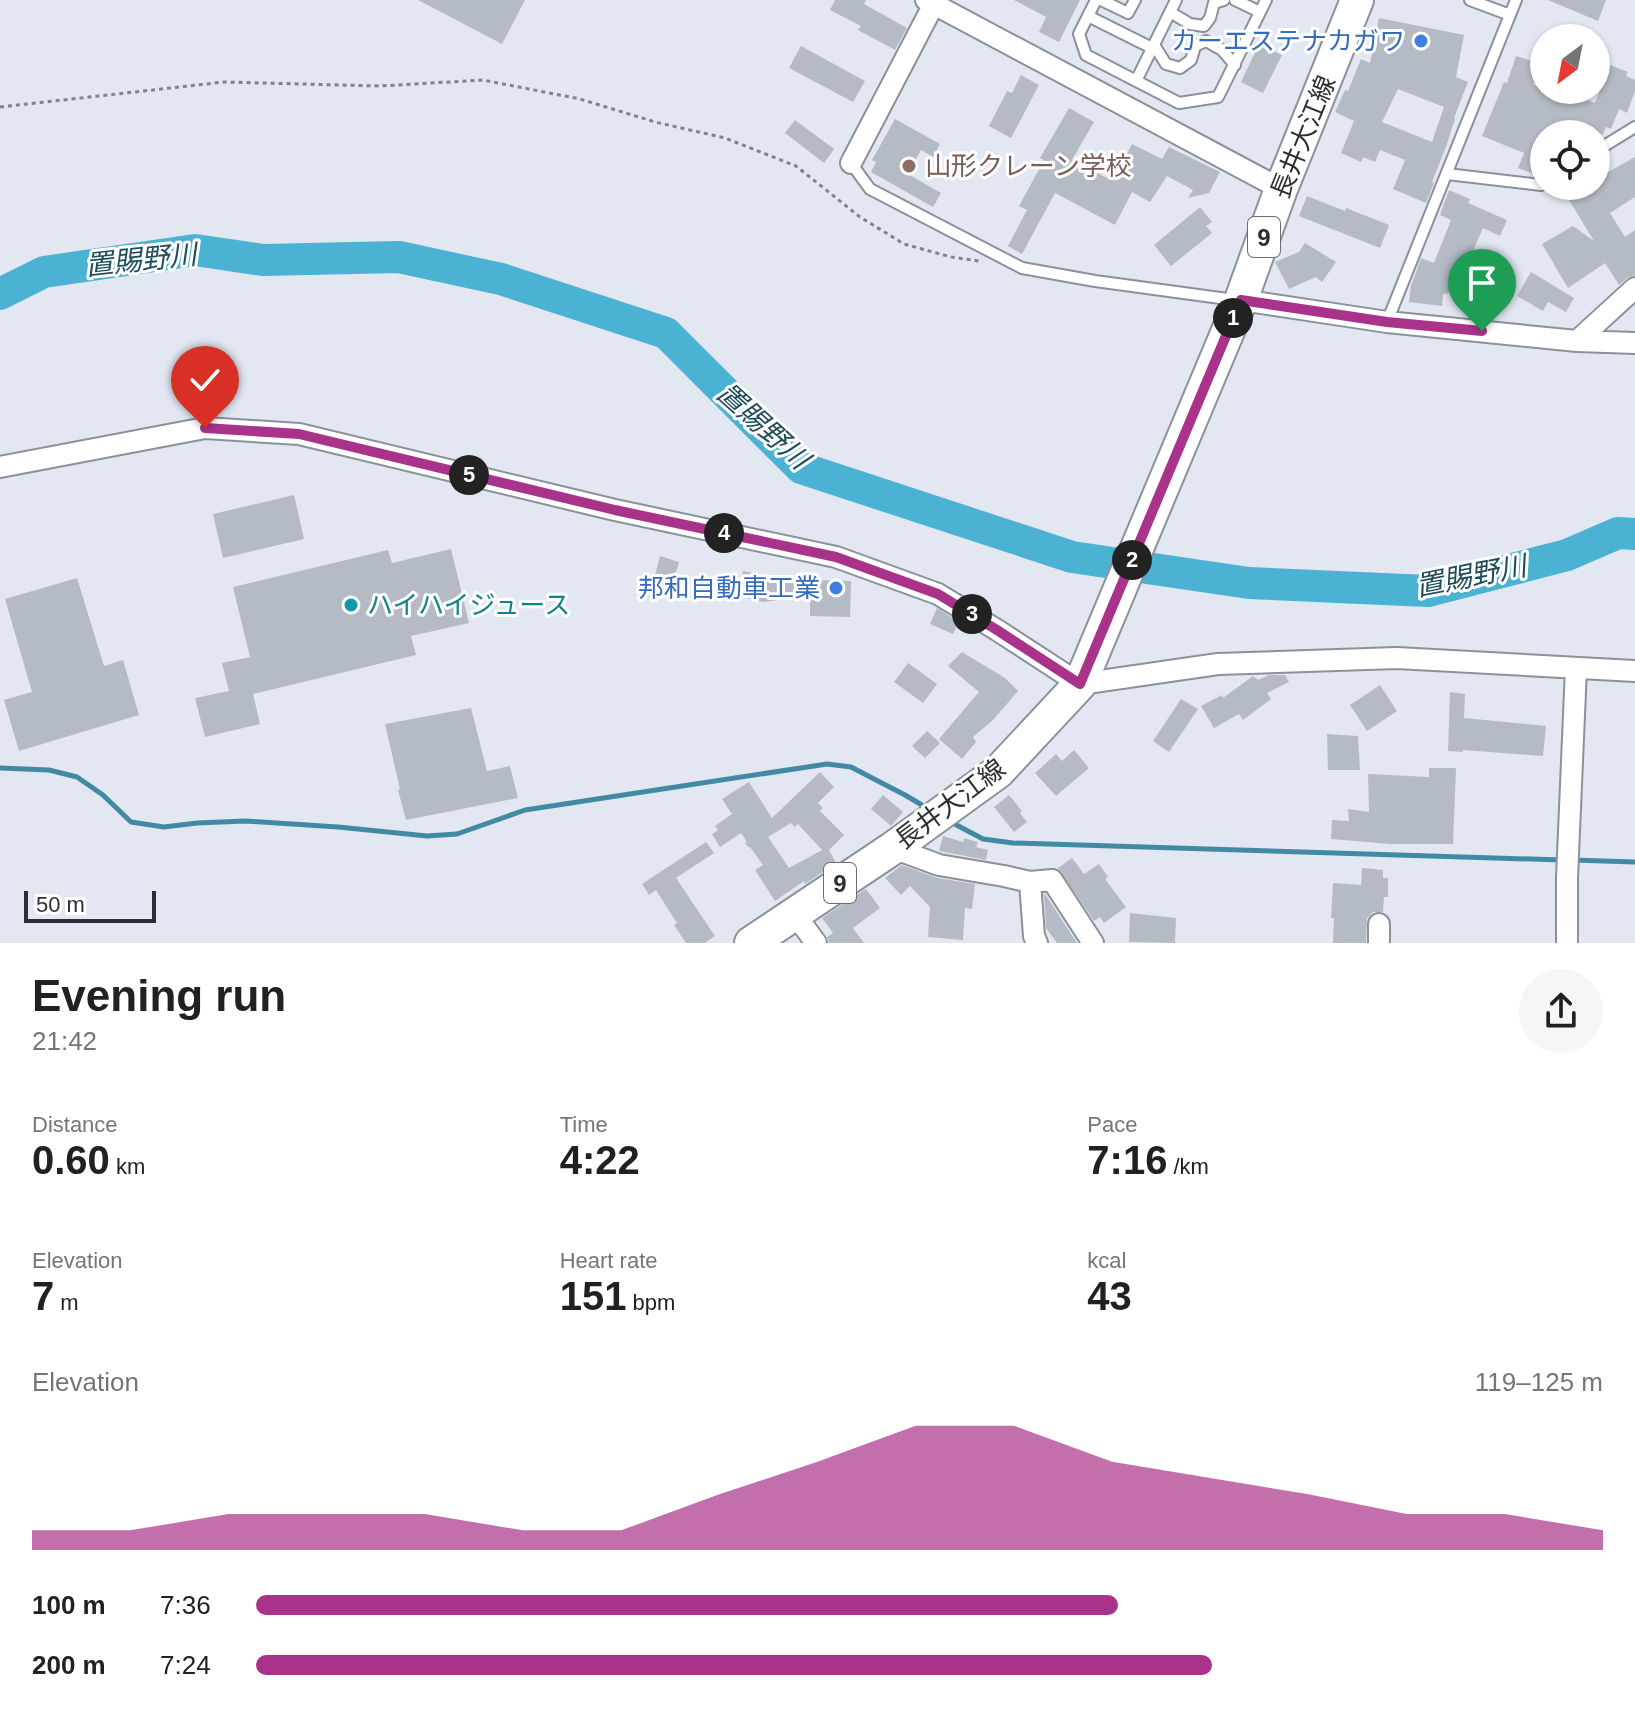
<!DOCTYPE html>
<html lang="en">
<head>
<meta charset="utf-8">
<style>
	:root { --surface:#fff; --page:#f6f6f6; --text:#202124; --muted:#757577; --accent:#a9338a }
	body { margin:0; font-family:Helvetica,"Noto Sans JP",sans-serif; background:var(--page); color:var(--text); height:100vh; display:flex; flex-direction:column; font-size:30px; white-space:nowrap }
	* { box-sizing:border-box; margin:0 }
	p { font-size:26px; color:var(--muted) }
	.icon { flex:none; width:44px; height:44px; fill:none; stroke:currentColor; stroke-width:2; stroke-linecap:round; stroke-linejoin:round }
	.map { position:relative; height:943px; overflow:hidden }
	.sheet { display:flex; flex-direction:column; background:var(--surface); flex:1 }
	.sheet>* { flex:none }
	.needle { width:52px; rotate:212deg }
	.tools { position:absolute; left:1530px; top:24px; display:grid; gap:16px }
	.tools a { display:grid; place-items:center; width:80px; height:80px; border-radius:50%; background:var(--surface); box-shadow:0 2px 6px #0004; font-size:40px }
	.scale { position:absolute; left:24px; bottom:20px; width:132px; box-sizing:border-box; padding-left:8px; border:4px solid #2c2e32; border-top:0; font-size:22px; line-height:28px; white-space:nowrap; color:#2c2e32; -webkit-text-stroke:6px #fff; paint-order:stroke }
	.pin { position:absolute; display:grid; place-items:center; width:68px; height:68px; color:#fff; margin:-82px -34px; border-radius:50% 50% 50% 0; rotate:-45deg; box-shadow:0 0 8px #0007 }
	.pin .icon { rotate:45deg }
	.km { position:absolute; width:40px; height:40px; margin:-20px; border-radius:50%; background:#222; color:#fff; font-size:22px; line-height:40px; text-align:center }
	.round { display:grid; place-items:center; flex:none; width:84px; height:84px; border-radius:42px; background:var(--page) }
	.headline { display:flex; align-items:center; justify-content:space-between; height:136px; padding:0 32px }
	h1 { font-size:44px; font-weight:800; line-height:60px }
	.metrics { display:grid; grid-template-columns:repeat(3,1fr); gap:12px; height:136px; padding:8px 32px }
	.metrics div { display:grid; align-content:center }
	.metrics b { font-size:40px; font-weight:800 }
	.metrics small { font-size:22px; font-weight:400 }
	.metrics p { font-size:22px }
	.chart { height:224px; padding:16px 32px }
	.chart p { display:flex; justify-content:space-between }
	.chart svg { width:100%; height:144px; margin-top:8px; fill:var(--accent); opacity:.7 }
	ul { padding:0 32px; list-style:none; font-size:26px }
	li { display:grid; grid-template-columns:128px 96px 1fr; align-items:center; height:60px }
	li i { height:20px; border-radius:10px; background:var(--accent) }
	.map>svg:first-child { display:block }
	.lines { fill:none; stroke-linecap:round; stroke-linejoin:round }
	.stream { stroke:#428aa3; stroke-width:5 }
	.river { stroke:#4bb2d3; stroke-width:32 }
	.building { fill:#b5bbc5; fill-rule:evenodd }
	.service-casing { stroke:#8b919b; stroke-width:14 }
	.minor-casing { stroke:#8b919b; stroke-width:24 }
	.primary-casing { stroke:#8b919b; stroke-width:36 }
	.path { stroke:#80838b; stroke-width:3; stroke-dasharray:4 4; stroke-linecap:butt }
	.service { stroke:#fff; stroke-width:10 }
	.minor { stroke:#fff; stroke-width:20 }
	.primary { stroke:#fff; stroke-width:32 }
	.route-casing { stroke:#fff; stroke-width:16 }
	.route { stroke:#a9338a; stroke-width:10 }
	.shop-dot { fill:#3f7fe0; stroke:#fff; stroke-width:3 }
	.education-dot { fill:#8d6e63; stroke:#fff; stroke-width:3 }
	.culture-dot { fill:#0f9aa8; stroke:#fff; stroke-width:3 }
	.labels { text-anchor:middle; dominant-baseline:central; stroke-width:6; stroke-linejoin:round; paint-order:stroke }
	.shield { fill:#fff; stroke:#6b6d70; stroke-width:2 }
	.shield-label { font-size:24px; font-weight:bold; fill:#2c2e32 }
	.shop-label { font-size:26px; fill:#366cbe; stroke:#fff; text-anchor:end }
	.street-label { font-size:26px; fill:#2c2e32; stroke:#fff }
	.education-label { font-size:26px; fill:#785e54; stroke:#fff; text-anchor:start }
	.culture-label { font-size:26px; fill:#0d838f; stroke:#fff; text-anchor:start }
	.water-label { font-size:28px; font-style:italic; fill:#204c5b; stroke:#fff }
</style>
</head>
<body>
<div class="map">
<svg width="1635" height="943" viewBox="0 0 1635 943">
	<rect width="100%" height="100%" fill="#e2e7f2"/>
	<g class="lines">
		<!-- stream -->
		<path class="stream" d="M 0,768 L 49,770 L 77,777 L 103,795 L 131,822 L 164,827 L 197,823 L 245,821 L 338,827 L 427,836 L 457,834 L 525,810 L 827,764 L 851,767 L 905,795 L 927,808
			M 949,821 L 983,839 L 1013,843 L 1562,860
			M 1572,860 L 1635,862"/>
		<!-- river -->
		<path class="river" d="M 0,294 L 44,272 L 195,250 L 263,260 L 399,257 L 501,279 L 666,333 L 801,468 L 1072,557 L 1249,583 L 1428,591 L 1567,555 L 1618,533 L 1635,534"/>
	</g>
	<!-- building -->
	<path class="building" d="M 418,0 L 525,0 L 502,44 Z
		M 835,0 L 866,0 L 864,4 L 907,28 L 895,50 L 858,30 L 861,26 L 830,10 Z
		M 1014,0 L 1080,0 L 1059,42 L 1039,32 L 1046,17 Z
		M 1548,0 L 1606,0 L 1598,21 Z
		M 1379,18 L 1464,35 L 1456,77 L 1468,82 L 1454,118 L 1455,119 L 1446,147 L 1432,182 L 1434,183 L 1426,203 L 1393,189 L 1405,160 L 1380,150 L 1375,162 L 1363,157 L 1361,162 L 1341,153 L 1354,121 L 1335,112 L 1345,90 L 1348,91 L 1361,59 L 1370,63 ZM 1398,89 L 1444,107 L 1432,142 L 1382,122 Z
		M 1259,44 L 1282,55 L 1263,93 L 1241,82 Z
		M 801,46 L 865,81 L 853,102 L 789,68 Z
		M 1516,56 L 1542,64 L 1533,84 L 1544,90 L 1583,102 L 1584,99 L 1595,103 L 1610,65 L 1628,72 L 1626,76 L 1635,80 L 1635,91 L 1627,113 L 1619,109 L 1611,129 L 1606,127 L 1603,134 L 1584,134 L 1563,126 L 1560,134 L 1544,134 L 1544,165 L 1540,176 L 1518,168 L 1524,153 L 1482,136 L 1504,82 L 1507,83 Z
		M 1021,75 L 1039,85 L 1011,138 L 989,126 L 1007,91 L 1012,93 Z
		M 1069,108 L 1094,122 L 1072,160 L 1109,179 L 1122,153 L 1126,156 L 1132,144 L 1162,159 L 1169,147 L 1220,172 L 1209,193 L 1188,198 L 1193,190 L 1167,176 L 1150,202 L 1132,192 L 1115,225 L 1055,193 L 1022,254 L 1008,246 L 1027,210 L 1019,206 L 1044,160 L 1040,158 Z
		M 895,119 L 940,144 L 933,157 L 921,150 L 908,174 L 941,193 L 933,207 L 871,172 L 876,162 L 872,160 Z
		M 795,120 L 834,149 L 824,163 L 785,133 Z
		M 1635,157 L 1635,197 L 1610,213 L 1625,237 L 1635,230 L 1635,275 L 1627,278 L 1619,285 L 1605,263 L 1568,288 L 1542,244 L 1573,226 L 1594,241 L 1566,195 L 1580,186 L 1596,186 L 1596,179 Z
		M 1449,190 L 1470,199 L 1468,203 L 1507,220 L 1500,236 L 1483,228 L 1472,253 L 1511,280 L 1489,312 L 1460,291 L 1443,294 L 1442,306 L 1409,302 L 1411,286 L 1421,258 L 1434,263 L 1451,220 L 1440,215 Z
		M 1307,196 L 1345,211 L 1346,208 L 1389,225 L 1380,248 L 1299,216 Z
		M 1200,207 L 1212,222 L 1206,226 L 1212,233 L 1171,266 L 1154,245 Z
		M 1305,243 L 1336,262 L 1322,282 L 1316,277 L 1289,289 L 1275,262 L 1299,252 Z
		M 1531,272 L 1574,298 L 1566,312 L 1548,302 L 1543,311 L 1517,296 Z
		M 294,495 L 304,539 L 223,558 L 213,514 Z
		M 451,549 L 469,623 L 411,636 L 416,655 L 253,694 L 260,724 L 205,737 L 195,698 L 229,691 L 222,663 L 250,657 L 233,587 L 388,550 L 392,563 Z
		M 660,556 L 679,562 L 672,586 L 654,579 Z
		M 743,571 L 810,583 L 810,580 L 851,581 L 850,617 L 810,616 L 810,596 L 763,602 L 738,596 Z
		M 77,578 L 104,666 L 123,660 L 139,715 L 19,751 L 4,700 L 32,692 L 5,599 Z
		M 937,608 L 959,622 L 953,634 L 930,624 Z
		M 962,652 L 1005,678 L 1018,691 L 993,720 L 973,737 L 976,742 L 962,759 L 939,739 L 979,692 L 948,666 Z
		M 908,663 L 937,684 L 923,703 L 894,682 Z
		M 1269,675 L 1285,675 L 1289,682 L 1267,693 L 1271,699 L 1243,720 L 1239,714 L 1214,728 L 1201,706 L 1222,695 L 1223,698 L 1253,676 L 1258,680 Z
		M 1380,685 L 1397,711 L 1367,731 L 1350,705 Z
		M 1450,692 L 1465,694 L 1464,718 L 1546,726 L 1543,756 L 1463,750 L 1463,752 L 1448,751 Z
		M 1181,699 L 1198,709 L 1169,752 L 1153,741 Z
		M 471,708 L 487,771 L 510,766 L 518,798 L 406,820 L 398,790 L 400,789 L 385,724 Z
		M 927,731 L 940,743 L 925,758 L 912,746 Z
		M 1327,734 L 1358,736 L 1360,770 L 1328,770 Z
		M 1074,750 L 1089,768 L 1056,796 L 1035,773 L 1056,754 L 1062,761 Z
		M 1429,768 L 1456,768 L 1453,844 L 1390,844 L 1331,839 L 1332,820 L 1349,821 L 1348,809 L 1369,812 L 1368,774 L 1429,777 Z
		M 820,772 L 834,787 L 818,803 L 823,808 L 820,811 L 844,835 L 829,850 L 836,863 L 805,884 L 804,881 L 775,901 L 755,870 L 763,865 L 750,847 L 749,848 L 745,843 L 747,842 L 741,833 L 720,847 L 712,834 L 718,830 L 715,826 L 732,814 L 722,799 L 749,782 L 772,818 ZM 791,823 L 795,827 L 798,824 L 822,850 L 789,868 L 768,837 Z
		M 883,795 L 903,812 L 891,826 L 871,809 Z
		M 1009,795 L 1022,811 L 1020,813 L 1027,822 L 1014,832 L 994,807 Z
		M 943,836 L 963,842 L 964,838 L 978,842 L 976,847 L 988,850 L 986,860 L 939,851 Z
		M 706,842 L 714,853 L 676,878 L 715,936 L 705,943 L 686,943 L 674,925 L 677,923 L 656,890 L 649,895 L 642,884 Z
		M 1072,858 L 1084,874 L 1099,864 L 1108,877 L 1105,879 L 1126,907 L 1104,923 L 1100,917 L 1094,921 L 1058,868 Z
		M 902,865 L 937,878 L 975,884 L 972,909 L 965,908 L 963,940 L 928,937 L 930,907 L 910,886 L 901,895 L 885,878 Z
		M 1362,868 L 1383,870 L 1383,878 L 1388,878 L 1388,897 L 1384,897 L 1383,912 L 1373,912 L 1367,918 L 1366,943 L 1333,943 L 1334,918 L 1331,918 L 1333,883 L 1361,885 Z
		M 866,889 L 880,908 L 853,928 L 864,943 L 829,943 L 827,937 L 833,933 L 822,918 Z
		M 1044,894 L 1045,894 L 1077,943 L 1057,943 L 1046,928 Z
		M 1130,913 L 1176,918 L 1175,943 L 1129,942 Z"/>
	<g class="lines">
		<defs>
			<path id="service" d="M 1096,0 L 1079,34 L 1086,55 L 1179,103 L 1218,97 L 1266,0
				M 1101,0 L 1128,13 L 1135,0
				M 1235,0 L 1260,12
				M 1470,0 L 1510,15
				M 1170,12 L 1190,24 L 1204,26 L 1210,18 L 1214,3 L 1224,0
				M 1088,16 L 1152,48
				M 1154,45 L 1166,64 L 1180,68 L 1191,60 L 1195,46 L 1206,41 L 1222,50 L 1235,65
				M 1136,81 L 1176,0
				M 1596,151 L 1635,127
				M 851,163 L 870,189 L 1022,268 L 1095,281 L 1235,300
				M 1447,174 L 1541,185 L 1544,183
				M 1387,322 L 1516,0"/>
			<path id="minor" d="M 926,0 L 1281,189
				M 851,163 L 936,0
				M 1241,300 L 1387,322 L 1577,341 L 1635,343
				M 1577,341 L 1635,288
				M 0,467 L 205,428 L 299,434 L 615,510 L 836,557 L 938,594 L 997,630 L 1080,684 L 1218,664 L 1397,658 L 1635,671
				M 893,848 L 939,865 L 1004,876 L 1030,882 L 1034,936 L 1037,943
				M 1030,882 L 1052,880 L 1093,943
				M 794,913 L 816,943
				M 1379,943 L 1379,924
				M 1567,943 L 1567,878 L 1576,668"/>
			<path id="primary" d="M 751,943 L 893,848 L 998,772 L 1080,684 L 1241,300 L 1281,189 L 1357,0"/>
		</defs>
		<!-- service casing -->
		<use href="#service" class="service-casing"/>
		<!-- minor casing -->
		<use href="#minor" class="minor-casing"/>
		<!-- primary casing -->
		<use href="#primary" class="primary-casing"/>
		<!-- path -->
		<path class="path" d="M 0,107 L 224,82 L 380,86 L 483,80 L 580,99 L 655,122 L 725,138 L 796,166 L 860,217 L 904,244 L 951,257 L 979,261"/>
		<!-- service -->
		<use href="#service" class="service"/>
		<!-- minor -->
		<use href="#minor" class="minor"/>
		<!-- primary -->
		<use href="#primary" class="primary"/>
	</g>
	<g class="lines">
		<defs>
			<path id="route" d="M 205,428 L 299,434 L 615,510 L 836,557 L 938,594 L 997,630 L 1080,684 L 1241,300 L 1387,322 L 1482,331"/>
		</defs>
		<!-- route casing -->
		<use href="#route" class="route-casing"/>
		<!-- route -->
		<use href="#route" class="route"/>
	</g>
	<!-- markers -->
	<g class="shop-dot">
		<circle cx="1421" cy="41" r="8"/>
		<circle cx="836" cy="588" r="8"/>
	</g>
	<circle class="education-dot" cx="909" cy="166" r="8"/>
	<circle class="culture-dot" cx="351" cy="605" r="8"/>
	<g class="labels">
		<!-- shield labels -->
		<g class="shield">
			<rect x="1248" y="217" width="32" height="40" rx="6"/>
			<rect x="824" y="863" width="32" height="40" rx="6"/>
		</g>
		<g class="shield-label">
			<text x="1264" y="237">9</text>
			<text x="840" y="883">9</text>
		</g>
		<!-- shop labels -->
		<g class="shop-label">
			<text x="1405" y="41">カーエステナカガワ</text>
			<text x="820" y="588">邦和自動車工業</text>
		</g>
		<!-- street labels -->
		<g class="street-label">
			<text transform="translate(1303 137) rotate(-68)">長井大江線</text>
			<text transform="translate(950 804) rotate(-37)">長井大江線</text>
		</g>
		<!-- education labels -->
		<g class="education-label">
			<text x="925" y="166">山形クレーン学校</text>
		</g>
		<!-- culture labels -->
		<g class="culture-label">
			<text x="367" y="605">ハイハイジュース</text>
		</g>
		<!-- water labels -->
		<g class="water-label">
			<text transform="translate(141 260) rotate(-6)">置賜野川</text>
			<text transform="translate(763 426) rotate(42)">置賜野川</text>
			<text transform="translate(1471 576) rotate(-11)">置賜野川</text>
		</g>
	</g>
</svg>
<div class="tools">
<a><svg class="needle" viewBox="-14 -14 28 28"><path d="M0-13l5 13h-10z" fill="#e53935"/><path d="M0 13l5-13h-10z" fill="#757577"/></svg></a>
<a><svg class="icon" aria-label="locate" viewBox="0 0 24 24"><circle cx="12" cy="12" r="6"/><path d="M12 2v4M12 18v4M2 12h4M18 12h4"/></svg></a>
</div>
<div class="scale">50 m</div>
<div class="pin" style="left:1482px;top:331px;background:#1e9e55"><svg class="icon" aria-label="arrive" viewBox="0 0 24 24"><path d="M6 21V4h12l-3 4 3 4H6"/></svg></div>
<div class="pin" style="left:205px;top:428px;background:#d93025"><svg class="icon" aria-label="check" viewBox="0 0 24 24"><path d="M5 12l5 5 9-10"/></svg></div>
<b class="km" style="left:1233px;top:318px">1</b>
<b class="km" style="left:1132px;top:560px">2</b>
<b class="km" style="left:972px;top:614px">3</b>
<b class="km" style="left:724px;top:533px">4</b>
<b class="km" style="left:469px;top:475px">5</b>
</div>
<section class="sheet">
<div class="headline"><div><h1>Evening run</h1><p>21:42</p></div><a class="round"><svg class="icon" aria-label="share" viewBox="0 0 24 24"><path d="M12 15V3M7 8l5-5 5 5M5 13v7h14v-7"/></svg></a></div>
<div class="metrics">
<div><p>Distance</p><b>0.60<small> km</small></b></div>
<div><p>Time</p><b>4:22</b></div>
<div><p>Pace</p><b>7:16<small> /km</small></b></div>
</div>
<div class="metrics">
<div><p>Elevation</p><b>7<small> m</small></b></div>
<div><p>Heart rate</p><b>151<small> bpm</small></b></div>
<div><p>kcal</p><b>43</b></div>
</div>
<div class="chart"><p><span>Elevation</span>119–125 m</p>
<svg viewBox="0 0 160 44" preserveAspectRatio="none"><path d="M0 44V38L10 38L20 33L30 33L40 33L50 38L60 38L70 27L80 17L90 6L100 6L110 17L120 22L130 27L140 33L150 33L160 38V44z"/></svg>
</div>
<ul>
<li><b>100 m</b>7:36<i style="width:64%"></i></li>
<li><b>200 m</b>7:24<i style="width:71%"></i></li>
</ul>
</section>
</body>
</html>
